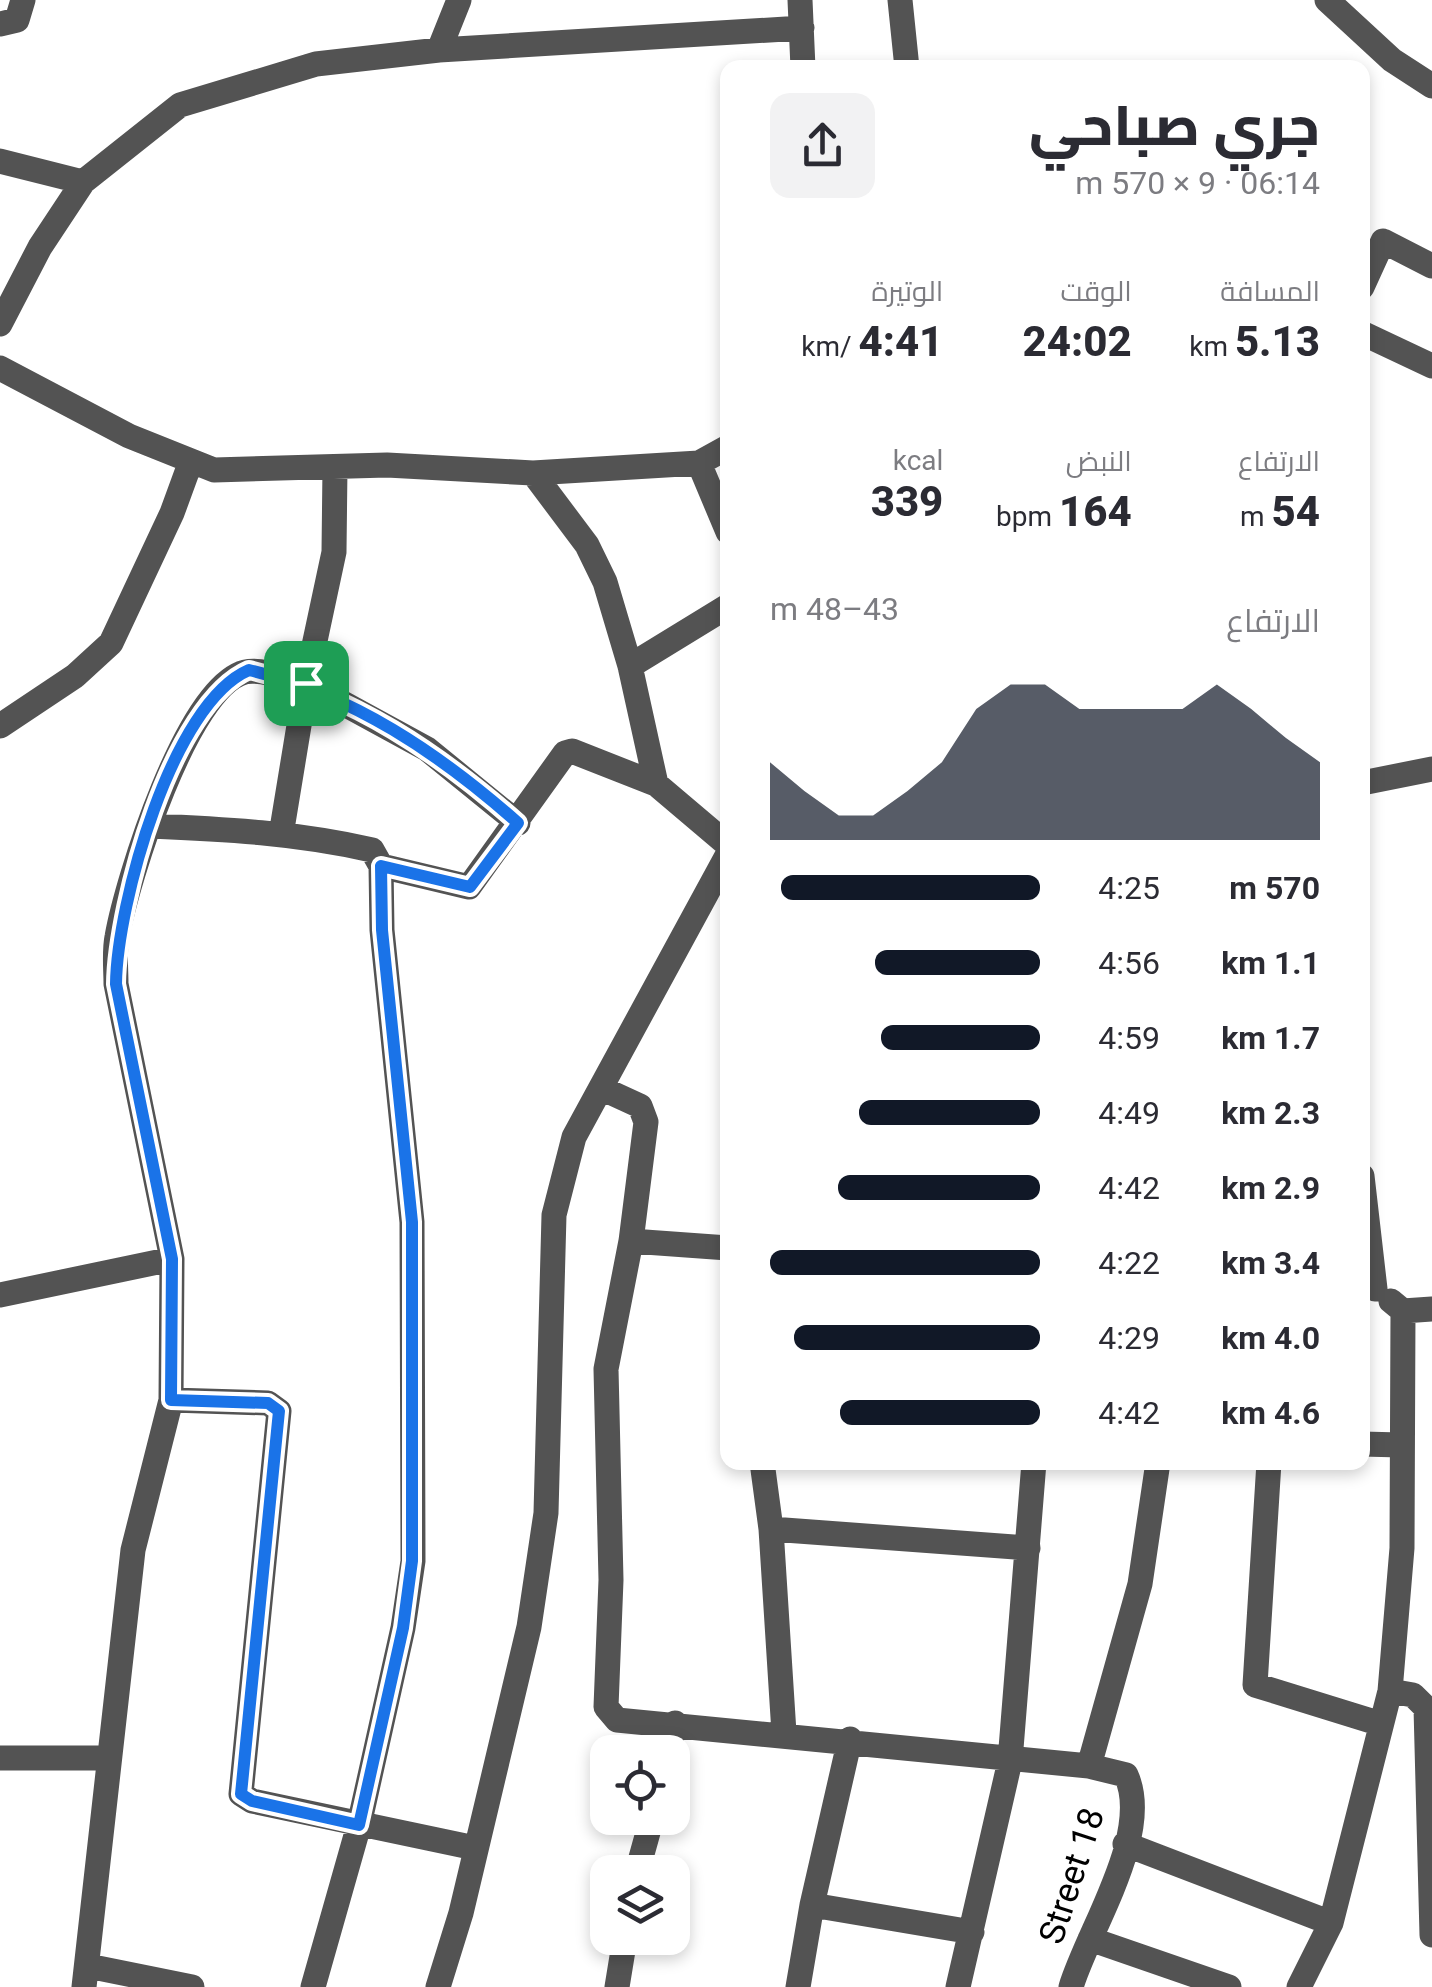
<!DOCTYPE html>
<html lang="ar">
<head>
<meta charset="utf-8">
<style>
	:root { --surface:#fff; --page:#f2f2f3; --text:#2b2b33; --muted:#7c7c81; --accent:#111827 }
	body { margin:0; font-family:Roboto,Cairo,sans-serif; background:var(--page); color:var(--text); direction:rtl; height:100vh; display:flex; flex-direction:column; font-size:38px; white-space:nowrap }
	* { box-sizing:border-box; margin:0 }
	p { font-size:32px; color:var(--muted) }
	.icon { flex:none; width:55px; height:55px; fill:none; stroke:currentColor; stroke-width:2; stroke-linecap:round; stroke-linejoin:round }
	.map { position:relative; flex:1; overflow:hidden; direction:ltr }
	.details { position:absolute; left:720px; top:60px; width:650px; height:1410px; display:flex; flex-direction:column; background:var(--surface); border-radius:20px; box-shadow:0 5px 15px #0003; direction:rtl }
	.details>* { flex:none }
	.controls { position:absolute; left:590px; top:1735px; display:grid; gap:20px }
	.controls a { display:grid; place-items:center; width:100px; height:100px; border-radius:20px; background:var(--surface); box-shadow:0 5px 15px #0003; font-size:50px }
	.pin { position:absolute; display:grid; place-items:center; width:85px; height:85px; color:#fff; margin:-42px; border-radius:20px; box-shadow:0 5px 15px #0006 }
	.round { display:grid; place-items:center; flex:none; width:105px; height:105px; border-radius:20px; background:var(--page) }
	.head { display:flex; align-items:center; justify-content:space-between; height:170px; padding:0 50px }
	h1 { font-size:55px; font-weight:800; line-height:75px }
	.metrics { display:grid; grid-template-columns:repeat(3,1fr); gap:15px; height:170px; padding:10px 50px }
	.metrics div { display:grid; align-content:center }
	.metrics b { font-size:42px; font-weight:800 }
	.metrics small { font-size:28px; font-weight:400 }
	.metrics p { font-size:28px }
	.chart { height:280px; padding:20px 50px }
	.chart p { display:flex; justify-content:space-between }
	.chart svg { width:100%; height:180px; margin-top:10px; fill:var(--accent); opacity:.7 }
	ul { padding:0 50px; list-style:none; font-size:32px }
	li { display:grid; grid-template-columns:160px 120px 1fr; align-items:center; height:75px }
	li i { height:25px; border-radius:12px; background:var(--accent) }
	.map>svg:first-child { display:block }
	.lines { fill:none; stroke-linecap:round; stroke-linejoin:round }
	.minor { stroke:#535353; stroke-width:25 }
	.route-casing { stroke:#fff; stroke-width:20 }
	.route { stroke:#1a73e8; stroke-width:12 }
	.labels { text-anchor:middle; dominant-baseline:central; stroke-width:9; stroke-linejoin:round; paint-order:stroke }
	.street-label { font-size:35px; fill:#000; stroke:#fff }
</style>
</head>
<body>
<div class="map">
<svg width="1432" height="1987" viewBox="0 0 1432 1987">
	<rect width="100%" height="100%" fill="#fff"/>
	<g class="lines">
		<!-- minor -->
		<path class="minor" d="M 800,0 L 803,68
			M 900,0 L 907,68
			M 1327,0 L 1392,60 L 1432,86
			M 0,24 L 17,20 L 23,0
			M 439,50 L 459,0
			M 0,161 L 83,182
			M 1362,287 L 1383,241 L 1432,266
			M 0,324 L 40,247 L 83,182 L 180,105 L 316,64 L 439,50 L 802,28
			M 1362,333 L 1432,366
			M 0,368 L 129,436 L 214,470 L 387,465 L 533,473 L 587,545 L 605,582 L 630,666 L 656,784 L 728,845
			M 699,463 L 728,532
			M 533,473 L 699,463 L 728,447
			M 630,666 L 728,606
			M 0,726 L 75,676 L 111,643 L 172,513 L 191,461
			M 1362,783 L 1432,769
			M 150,826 C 224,829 299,833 372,850 L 381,866 L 382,930 L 412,1222 L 413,1561 L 403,1628 L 359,1825 L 313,1987
			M 281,835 L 306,683 L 427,749 L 518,823
			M 381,866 L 469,887 L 565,753 L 572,751 L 656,784
			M 603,1089 L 640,1106 L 646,1122 L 631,1241 L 606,1369 L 611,1580 L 606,1707 L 617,1720 L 1089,1766 L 1140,1584 L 1158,1462
			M 1362,1176 L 1375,1289
			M 631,1241 L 728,1248
			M 0,1295 L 172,1259
			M 1391,1301 L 1403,1311 L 1432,1309
			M 171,1400 L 268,1403 L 279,1411 L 241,1794 L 252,1801 L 475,1848
			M 1362,1444 L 1401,1445
			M 762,1462 L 771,1529 L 784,1733
			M 1269,1462 L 1255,1685 L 1381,1724
			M 771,1529 L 1028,1548
			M 1390,1691 L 1413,1695 L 1426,1708 L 1432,1935
			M 668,1752 L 675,1723
			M 0,1758 L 109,1758
			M 1125,1844 L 1331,1923
			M 637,1872 L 652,1818
			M 812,1905 L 972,1932
			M 1090,1939 L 1229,1987
			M 88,1966 L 192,1987
			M 84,1987 L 133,1550 L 171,1400 L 172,1259 L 116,984 C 116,969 114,952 117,937 C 127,880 187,687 245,672 C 262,668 289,679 306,683 L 334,552 L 335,467
			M 438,1987 L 461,1913 L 529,1627 L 546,1513 L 554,1215 L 574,1137 L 728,854
			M 617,1987 L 625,1938
			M 798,1987 L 812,1905 L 850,1739
			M 958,1987 L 1010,1761 L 1034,1462
			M 1071,1987 C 1088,1930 1153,1834 1126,1775 L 1089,1766
			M 1299,1987 L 1331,1923 L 1390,1691 L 1402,1548 L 1403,1311"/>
	</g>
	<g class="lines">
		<defs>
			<path id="route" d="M 249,670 C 352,694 440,754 518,823 L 470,887 L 381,866 L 382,930 L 412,1222 L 412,1561 L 403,1628 L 359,1825 L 252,1801 L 241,1794 L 279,1411 L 268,1403 L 171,1400 L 172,1259 L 116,984 C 117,904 172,703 249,670 Z"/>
		</defs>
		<!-- route casing -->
		<use href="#route" class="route-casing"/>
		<!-- route -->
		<use href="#route" class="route"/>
	</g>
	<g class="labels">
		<!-- street labels -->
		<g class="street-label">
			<text transform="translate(1072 1876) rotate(-72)">Street 18</text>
		</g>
	</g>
</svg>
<div class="controls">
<a><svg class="icon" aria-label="locate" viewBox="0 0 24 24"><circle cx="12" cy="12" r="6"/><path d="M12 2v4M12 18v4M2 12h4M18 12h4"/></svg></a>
<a><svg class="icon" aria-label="layers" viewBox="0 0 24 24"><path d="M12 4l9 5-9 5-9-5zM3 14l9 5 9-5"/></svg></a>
</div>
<div class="pin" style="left:306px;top:683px;background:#1e9e55"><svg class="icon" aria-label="arrive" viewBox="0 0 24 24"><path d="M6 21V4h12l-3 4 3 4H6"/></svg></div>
<section class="details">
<div class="head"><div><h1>جري صباحي</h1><p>06:14 · 9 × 570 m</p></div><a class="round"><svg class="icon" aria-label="share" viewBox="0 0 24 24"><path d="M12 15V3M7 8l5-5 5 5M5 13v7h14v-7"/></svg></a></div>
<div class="metrics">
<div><p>المسافة</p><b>5.13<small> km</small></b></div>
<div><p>الوقت</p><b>24:02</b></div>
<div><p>الوتيرة</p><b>4:41<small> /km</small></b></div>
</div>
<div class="metrics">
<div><p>الارتفاع</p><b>54<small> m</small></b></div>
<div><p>النبض</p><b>164<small> bpm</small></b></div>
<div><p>kcal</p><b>339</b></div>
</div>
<div class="chart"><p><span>الارتفاع</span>43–48 m</p>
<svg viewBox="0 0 160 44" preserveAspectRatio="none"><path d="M0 44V25L10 32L20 38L30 38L40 32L50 25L60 12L70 6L80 6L90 12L100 12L110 12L120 12L130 6L140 12L150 19L160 25V44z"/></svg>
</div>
<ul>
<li><b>570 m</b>4:25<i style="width:96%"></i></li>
<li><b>1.1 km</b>4:56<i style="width:61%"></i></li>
<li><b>1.7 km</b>4:59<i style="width:59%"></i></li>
<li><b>2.3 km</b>4:49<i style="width:67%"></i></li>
<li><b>2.9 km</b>4:42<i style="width:75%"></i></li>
<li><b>3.4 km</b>4:22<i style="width:100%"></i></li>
<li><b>4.0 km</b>4:29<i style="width:91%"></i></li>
<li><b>4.6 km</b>4:42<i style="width:74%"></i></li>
</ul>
</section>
</div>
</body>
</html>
